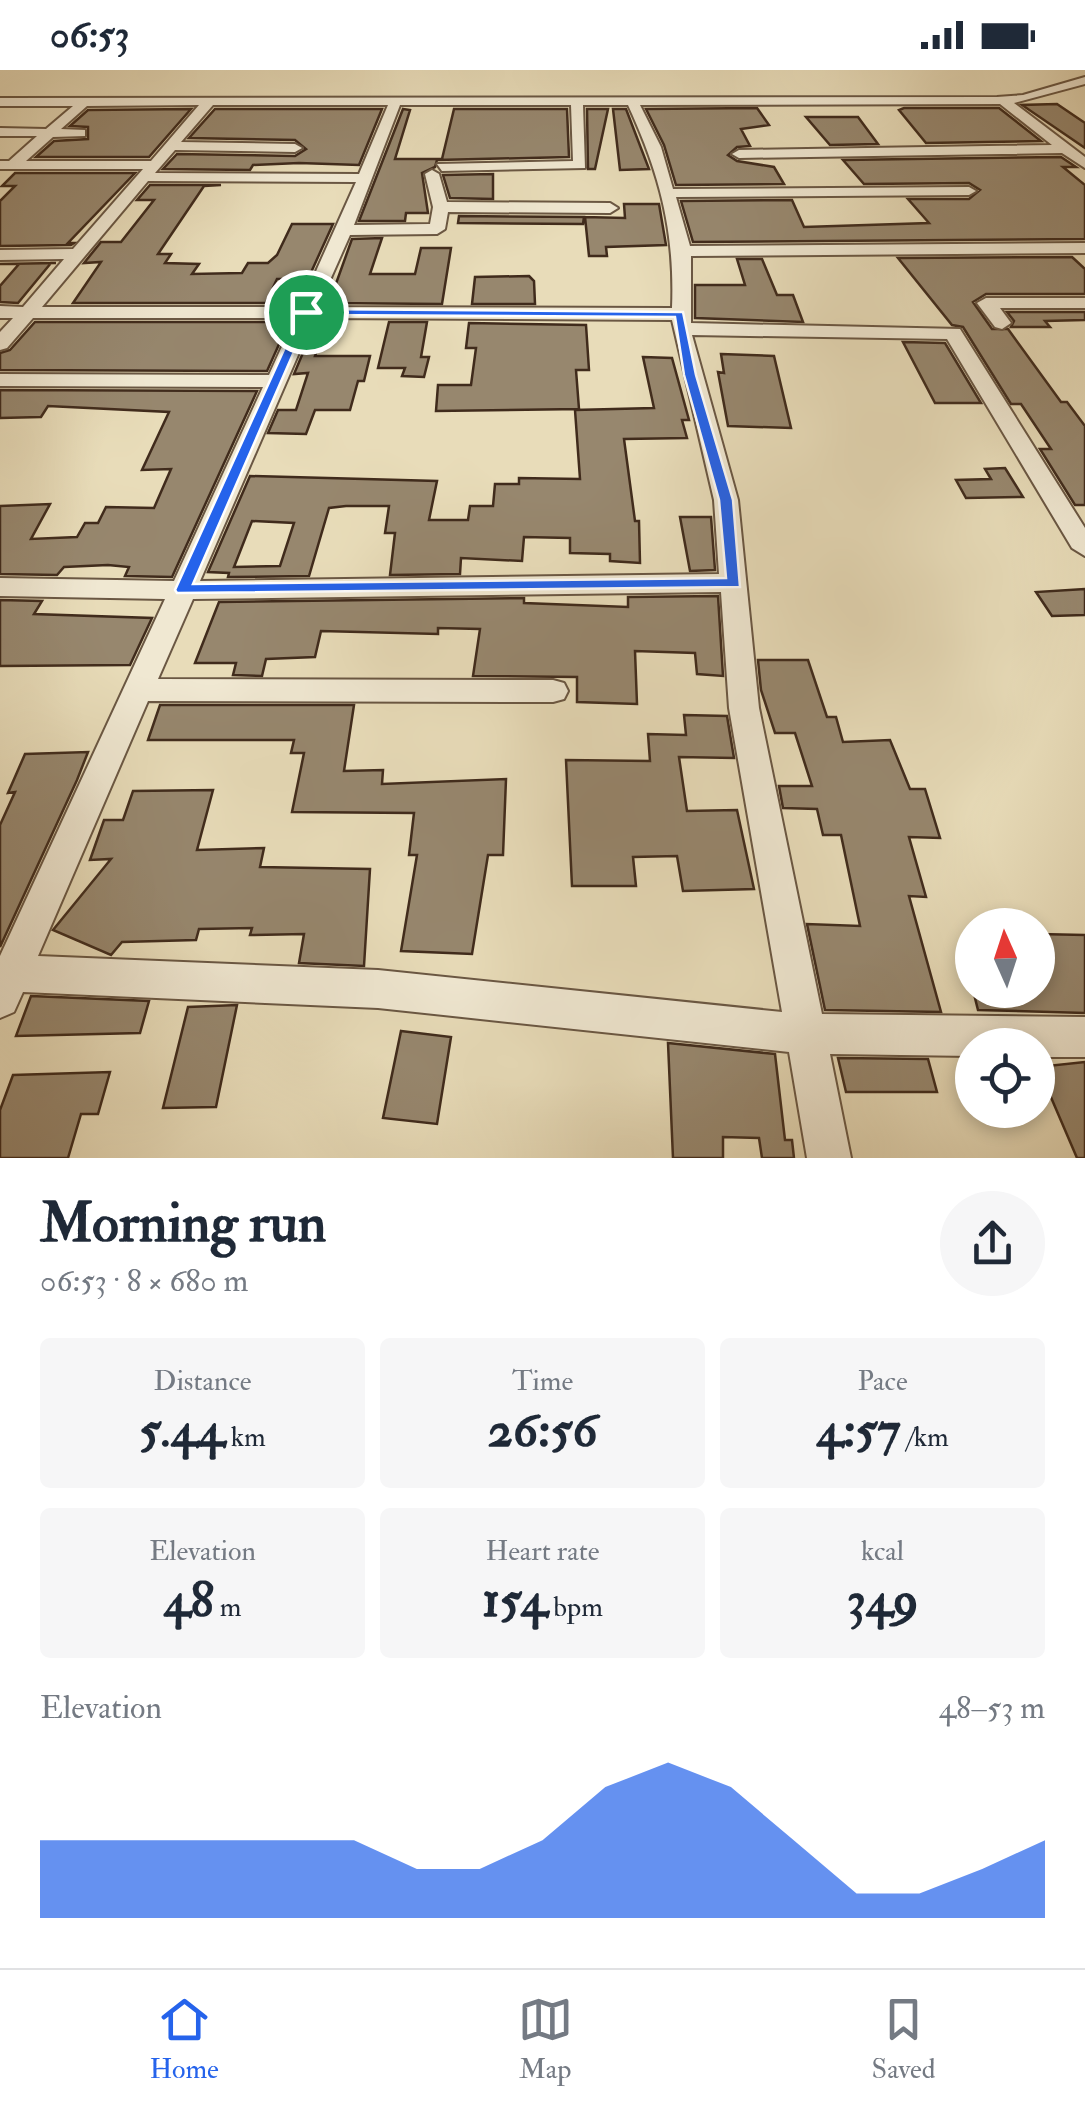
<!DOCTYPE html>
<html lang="en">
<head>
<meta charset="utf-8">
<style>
	:root { --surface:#fff; --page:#f6f6f7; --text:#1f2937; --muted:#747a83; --line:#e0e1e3; --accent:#2563eb }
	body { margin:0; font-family:"IM FELL Double Pica",serif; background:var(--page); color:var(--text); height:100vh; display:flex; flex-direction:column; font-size:38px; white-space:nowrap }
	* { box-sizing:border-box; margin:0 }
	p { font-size:32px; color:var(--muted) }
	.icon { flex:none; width:55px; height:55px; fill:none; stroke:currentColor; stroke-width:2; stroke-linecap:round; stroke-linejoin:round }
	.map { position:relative; height:1088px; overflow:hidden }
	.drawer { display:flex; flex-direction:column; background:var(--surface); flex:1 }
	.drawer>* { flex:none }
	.needle { width:65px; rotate:357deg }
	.tools { position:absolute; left:955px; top:838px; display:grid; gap:20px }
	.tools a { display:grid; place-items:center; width:100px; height:100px; border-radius:50%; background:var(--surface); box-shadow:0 5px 15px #0003; font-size:50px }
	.pin { position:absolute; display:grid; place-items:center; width:85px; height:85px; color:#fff; margin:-42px; border:5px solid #fff; border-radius:50%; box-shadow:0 2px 10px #0007 }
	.round { display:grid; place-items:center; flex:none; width:105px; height:105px; border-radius:52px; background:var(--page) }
	.summary { display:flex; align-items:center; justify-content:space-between; height:170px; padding:0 40px }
	h1 { font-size:55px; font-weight:800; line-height:75px }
	.metrics { display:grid; grid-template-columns:repeat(3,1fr); gap:15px; height:170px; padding:10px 40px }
	.metrics div { display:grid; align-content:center; border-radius:10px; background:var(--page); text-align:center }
	.metrics b { font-size:50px; font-weight:800 }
	.metrics small { font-size:28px; font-weight:400 }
	.metrics p { font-size:28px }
	.chart { height:280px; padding:20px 40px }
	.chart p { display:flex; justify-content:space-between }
	.chart svg { width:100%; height:180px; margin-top:10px; fill:var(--accent); opacity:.7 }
	.status { display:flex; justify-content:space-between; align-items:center; height:70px; padding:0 50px; background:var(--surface); direction:ltr }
	.status svg { height:28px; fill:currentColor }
	.tab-bar { display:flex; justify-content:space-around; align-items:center; height:140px; border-top:2px solid var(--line); background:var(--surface); font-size:28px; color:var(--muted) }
	.tab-bar a { display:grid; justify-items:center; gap:5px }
	.tab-bar .selected { color:var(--accent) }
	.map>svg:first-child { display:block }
	.building { fill:#97876e; stroke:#402b1c; stroke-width:2.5; fill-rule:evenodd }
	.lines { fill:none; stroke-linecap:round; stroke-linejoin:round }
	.minor-casing { stroke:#6a5743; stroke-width:4 }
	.minor { fill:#f0e8d2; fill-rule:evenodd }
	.route { fill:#2563eb; stroke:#fff; stroke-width:2.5; fill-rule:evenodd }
</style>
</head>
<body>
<div class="status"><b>06:53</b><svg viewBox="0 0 49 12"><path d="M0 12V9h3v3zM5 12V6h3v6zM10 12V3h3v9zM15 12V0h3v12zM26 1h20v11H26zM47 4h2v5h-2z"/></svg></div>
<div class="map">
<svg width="1085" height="1088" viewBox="0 0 1085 1088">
	<rect width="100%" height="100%" fill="#e8dcb9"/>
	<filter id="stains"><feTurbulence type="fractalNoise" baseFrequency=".002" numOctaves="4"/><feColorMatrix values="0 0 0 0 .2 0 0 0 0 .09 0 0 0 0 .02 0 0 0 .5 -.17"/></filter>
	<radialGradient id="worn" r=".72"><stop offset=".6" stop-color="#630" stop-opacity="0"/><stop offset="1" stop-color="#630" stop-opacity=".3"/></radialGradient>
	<!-- building -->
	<path class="building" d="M 1057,34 L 1085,53 L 1085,78 L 1022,35 Z
		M 757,38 L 769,55 L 741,59 L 750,76 L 737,77 L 728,85 L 737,91 L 774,97 L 784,114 L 676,115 L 664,75 L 646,39 Z
		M 904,38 L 999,38 L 1041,71 L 926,73 L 899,40 Z
		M 191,39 L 149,87 L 36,87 L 54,71 L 88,69 L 88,57 L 70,56 L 88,40 Z
		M 215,39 L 382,39 L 359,95 L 299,93 L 253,95 L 250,100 L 163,99 L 177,84 L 295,86 L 306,79 L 295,70 L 189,68 Z
		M 403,39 L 410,40 L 395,89 L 442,89 L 454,39 L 567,39 L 569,87 L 437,90 L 435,97 L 422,103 L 428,143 L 406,143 L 405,151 L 359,151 Z
		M 587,39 L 608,39 L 595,99 L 588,99 Z
		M 613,39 L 626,39 L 649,99 L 620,100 Z
		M 806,47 L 858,47 L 878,74 L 830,75 Z
		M 1061,87 L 1076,97 L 1063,97 L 1085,115 L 1085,169 L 693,172 L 681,131 L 792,130 L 804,157 L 929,153 L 908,129 L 969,129 L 980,120 L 969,113 L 864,114 L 843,90 Z
		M 15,103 L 135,103 L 68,173 L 74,173 L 71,175 L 0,176 L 0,131 L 15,116 L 2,116 Z
		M 493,104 L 493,129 L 450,128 L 443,105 Z
		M 150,115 L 221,115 L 204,116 L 158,184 L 171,184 L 165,193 L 199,194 L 192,204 L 242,203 L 248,193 L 268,193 L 277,185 L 292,154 L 333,154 L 308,209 L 277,209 L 266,233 L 73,233 L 101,192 L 84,193 L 101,172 L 121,172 L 154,130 L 137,130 Z
		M 624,134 L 659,134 L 666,175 L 606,177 L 607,186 L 589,186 L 585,147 L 625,148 Z
		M 459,146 L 584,147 L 583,154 L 458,153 Z
		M 382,168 L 370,204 L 415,204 L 421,178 L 451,178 L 442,234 L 329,233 L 352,169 Z
		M 1072,187 L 1085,199 L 1085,224 L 986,224 L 973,232 L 992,259 L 1008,259 L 1061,332 L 1067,332 L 1085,356 L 1085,435 L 1075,435 L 1040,379 L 1051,379 L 1021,334 L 1011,334 L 963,257 L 952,255 L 898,188 Z
		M 737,189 L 762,189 L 777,225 L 793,225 L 803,252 L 695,248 L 695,215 L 745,215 Z
		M 51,193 L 18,233 L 0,232 L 0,216 L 19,194 L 0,194 L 56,193 Z
		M 529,206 L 534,211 L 535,234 L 472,234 L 475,207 Z
		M 1007,242 L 1085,242 L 1085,250 L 1045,251 L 1050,257 L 1011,257 L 1014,251 Z
		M 35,252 L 289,252 L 267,301 L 0,300 L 0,283 L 10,280 Z
		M 316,252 L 326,252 L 315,286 L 370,286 L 364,311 L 358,311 L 350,340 L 315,340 L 306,364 L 268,363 L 278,340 L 296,340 L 308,303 L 294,304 Z
		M 389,252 L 427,252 L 421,287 L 429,287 L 424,307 L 402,306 L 405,298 L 378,298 Z
		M 469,253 L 586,255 L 589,300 L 576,300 L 579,339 L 436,341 L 438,315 L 471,315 L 476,278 L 466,278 Z
		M 903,272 L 945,273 L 981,333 L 935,333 Z
		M 721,284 L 774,286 L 791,358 L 728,356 L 718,302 L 724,303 Z
		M 643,287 L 672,288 L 689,350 L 682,350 L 687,368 L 624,369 L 635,451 L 639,451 L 640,493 L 610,491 L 610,484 L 570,483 L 570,468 L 524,467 L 522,491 L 461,488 L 460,504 L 390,505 L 395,463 L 385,463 L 389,436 L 346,436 L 329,438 L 309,506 L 228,507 L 229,503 L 208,502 L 250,406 L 437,411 L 429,450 L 468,450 L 470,436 L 493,436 L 495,414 L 519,414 L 519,408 L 580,409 L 575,340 L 654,338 ZM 252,451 L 294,453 L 280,496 L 234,497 Z
		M 0,320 L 257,321 L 172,507 L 125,506 L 129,497 L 108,495 L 64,497 L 57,505 L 0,504 L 0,436 L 50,434 L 31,469 L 77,467 L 85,453 L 98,453 L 106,437 L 154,438 L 171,399 L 142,400 L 169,342 L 48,336 L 41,347 L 0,348 Z
		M 1005,398 L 1023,427 L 966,428 L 956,410 L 991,409 L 985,399 Z
		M 680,447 L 711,447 L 715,500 L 690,501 Z
		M 1085,519 L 1085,545 L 1052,546 L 1036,522 Z
		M 718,526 L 723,606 L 697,604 L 695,583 L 635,581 L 637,634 L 577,632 L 577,607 L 473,606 L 480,559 L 438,558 L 438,564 L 321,561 L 315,587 L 266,589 L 262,606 L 233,605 L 236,593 L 195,593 L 219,532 L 524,528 L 524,533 L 628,537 L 628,527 Z
		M 0,530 L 42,531 L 34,544 L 152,548 L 130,595 L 0,596 Z
		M 758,590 L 808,590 L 827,647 L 836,647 L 843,672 L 890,670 L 910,719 L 925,719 L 940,768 L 909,767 L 926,827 L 909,826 L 941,942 L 825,940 L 807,854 L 860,856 L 841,765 L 823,765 L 817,739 L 783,738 L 779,716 L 812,716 L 795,663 L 775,663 L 761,620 Z
		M 160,635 L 354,635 L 344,701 L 383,700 L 382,714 L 506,709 L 503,785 L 488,785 L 472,884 L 401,881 L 417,785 L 409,785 L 414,743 L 292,742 L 304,683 L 291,683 L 294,670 L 148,670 Z
		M 684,645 L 727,646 L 734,688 L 679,687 L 687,741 L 737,740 L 754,819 L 683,821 L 677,786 L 633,787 L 636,816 L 572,816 L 566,690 L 650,691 L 648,664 L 686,665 Z
		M 88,682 L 77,710 L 0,877 L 0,755 L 15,722 L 8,723 L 25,684 Z
		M 213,720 L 197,780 L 264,778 L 260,797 L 370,799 L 364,896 L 299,893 L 304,864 L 250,865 L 252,858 L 199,859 L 196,870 L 122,872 L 111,885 L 53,860 L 111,789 L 90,790 L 104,750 L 123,750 L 133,721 Z
		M 1038,864 L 1085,865 L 1085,943 L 978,940 L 973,920 L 1038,920 Z
		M 31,926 L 149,931 L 140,963 L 16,966 Z
		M 237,935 L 216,1037 L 163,1038 L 188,937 Z
		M 401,961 L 451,967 L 437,1054 L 383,1048 Z
		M 668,973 L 775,984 L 785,1070 L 792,1070 L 794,1088 L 762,1088 L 759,1068 L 723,1067 L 723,1088 L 673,1088 Z
		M 838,988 L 928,989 L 937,1022 L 846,1022 Z
		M 1085,992 L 1085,1088 L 1077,1088 L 1038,997 Z
		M 110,1002 L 98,1044 L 81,1044 L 68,1088 L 0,1088 L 0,1040 L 13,1005 Z"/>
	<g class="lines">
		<defs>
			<path id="minor" d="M 1085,7 L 1085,14 L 1014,33 L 1085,87 L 1085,98 L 1062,83 L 739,88 L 732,84 L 739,80 L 1052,75 L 1000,34 L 640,35 L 661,77 L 673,119 L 969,117 L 976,121 L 969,125 L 676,127 L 690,176 L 1085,173 L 1085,183 L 691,186 L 691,253 L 960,259 L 1085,458 L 1085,486 L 1072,478 L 947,269 L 692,265 L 738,430 L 759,638 L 822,944 L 1085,947 L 1085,987 L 1038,987 L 1038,975 L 972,975 L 972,986 L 830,984 L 851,1088 L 807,1088 L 789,982 L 378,938 L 23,922 L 14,942 L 0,948 L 0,886 L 165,529 L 0,526 L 0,508 L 174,511 L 263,317 L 0,316 L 0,304 L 269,305 L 295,248 L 33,248 L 7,278 L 0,280 L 0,262 L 13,248 L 0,248 L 0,236 L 23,237 L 64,189 L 0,190 L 0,180 L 73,179 L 143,99 L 0,99 L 0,91 L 9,91 L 37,66 L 0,66 L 0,58 L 46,59 L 73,36 L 0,36 L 0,28 L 997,27 L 1023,25 ZM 199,35 L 151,91 L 26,91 L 53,67 L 85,66 L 85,60 L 61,59 L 87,36 ZM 213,35 L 388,35 L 359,104 L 155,103 L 175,80 L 295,82 L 302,78 L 295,74 L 181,72 ZM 400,35 L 571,35 L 573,91 L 437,94 L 442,101 L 585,98 L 583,35 L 628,35 C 660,104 675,162 672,238 L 318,237 L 350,165 L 437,164 L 445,159 L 448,142 L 610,143 L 618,138 L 610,133 L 447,132 L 439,104 L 432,100 L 425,104 L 433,137 L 430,154 L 354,155 ZM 148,111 L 356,112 L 300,237 L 42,237 ZM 314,248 L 672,250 L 714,430 L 719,504 L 200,511 ZM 721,522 L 729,638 L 782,942 L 378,900 L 38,886 L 148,631 L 553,632 L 564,629 L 568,621 L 564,613 L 553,610 L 158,609 L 193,529 Z
				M 986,228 L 1085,228 L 1085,238 L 1000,238 L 1011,253 L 1002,259 L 995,257 L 977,233 Z"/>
		</defs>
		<!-- minor casing -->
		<use href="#minor" class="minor-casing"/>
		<!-- minor -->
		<use href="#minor" class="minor"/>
	</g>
	<!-- route -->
	<path class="route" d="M 306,239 L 683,242 L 696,305 L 733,430 L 740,517 L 177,523 L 175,520 L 301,242 ZM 310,245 L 675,247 L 684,305 L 719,430 L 726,508 L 193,514 Z"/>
	<rect width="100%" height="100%" filter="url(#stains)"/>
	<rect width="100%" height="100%" fill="url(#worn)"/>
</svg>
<div class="tools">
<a><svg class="needle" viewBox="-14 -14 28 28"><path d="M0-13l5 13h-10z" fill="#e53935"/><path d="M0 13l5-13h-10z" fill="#747a83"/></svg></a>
<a><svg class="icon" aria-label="locate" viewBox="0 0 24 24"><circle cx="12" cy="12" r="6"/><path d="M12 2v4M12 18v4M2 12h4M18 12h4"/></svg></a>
</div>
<div class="pin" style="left:306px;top:242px;background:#1e9e55"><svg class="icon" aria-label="arrive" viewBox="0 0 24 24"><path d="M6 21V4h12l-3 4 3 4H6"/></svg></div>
</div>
<section class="drawer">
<div class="summary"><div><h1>Morning run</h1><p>06:53 · 8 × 680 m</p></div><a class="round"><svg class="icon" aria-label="share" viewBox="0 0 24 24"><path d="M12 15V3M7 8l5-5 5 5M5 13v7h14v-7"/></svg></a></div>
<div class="metrics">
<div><p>Distance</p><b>5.44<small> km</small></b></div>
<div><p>Time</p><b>26:56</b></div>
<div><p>Pace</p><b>4:57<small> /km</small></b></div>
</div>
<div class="metrics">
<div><p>Elevation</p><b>48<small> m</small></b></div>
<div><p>Heart rate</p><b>154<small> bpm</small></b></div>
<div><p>kcal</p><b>349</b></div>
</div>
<div class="chart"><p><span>Elevation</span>48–53 m</p>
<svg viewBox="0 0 160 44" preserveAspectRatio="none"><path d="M0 44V25L10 25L20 25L30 25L40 25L50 25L60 32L70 32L80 25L90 12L100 6L110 12L120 25L130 38L140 38L150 32L160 25V44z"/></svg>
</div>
</section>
<nav class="tab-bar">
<a class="selected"><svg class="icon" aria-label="home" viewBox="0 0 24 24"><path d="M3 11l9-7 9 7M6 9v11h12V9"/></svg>Home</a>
<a><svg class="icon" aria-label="map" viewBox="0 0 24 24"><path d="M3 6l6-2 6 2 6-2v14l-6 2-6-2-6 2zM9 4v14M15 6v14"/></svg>Map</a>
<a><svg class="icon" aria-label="saved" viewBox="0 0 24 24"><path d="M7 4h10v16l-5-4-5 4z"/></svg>Saved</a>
</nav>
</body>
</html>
